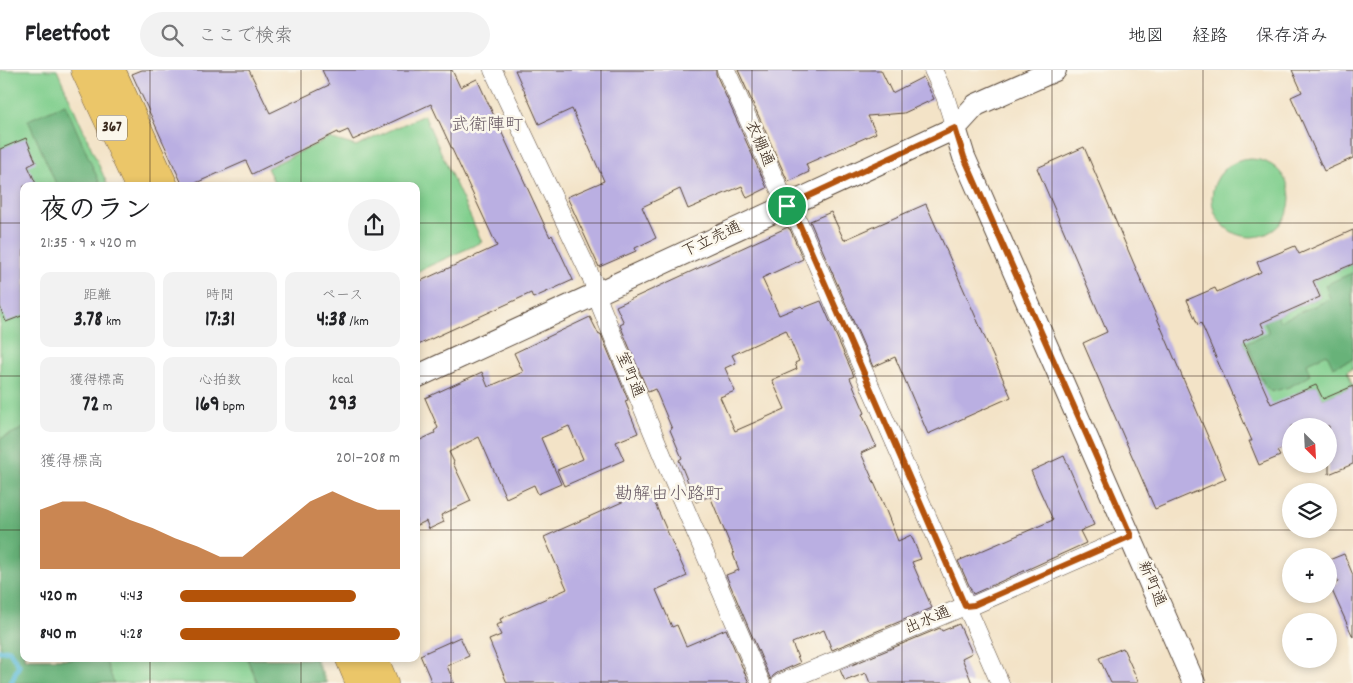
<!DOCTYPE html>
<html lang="ja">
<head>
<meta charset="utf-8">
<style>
	:root { --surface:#fff; --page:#f2f2f2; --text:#202124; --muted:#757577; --line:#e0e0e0; --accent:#b45309 }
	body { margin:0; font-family:Dekko,"Klee One",sans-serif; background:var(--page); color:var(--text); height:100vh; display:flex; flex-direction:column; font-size:19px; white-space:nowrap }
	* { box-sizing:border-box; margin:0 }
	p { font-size:16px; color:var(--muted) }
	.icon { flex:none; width:28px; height:28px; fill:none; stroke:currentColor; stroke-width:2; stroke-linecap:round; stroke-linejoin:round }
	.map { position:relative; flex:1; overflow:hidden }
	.details { position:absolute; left:20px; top:112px; width:400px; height:480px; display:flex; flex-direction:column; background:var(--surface); border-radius:10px; box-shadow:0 2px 8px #0003 }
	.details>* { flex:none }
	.needle { width:32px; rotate:156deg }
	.fabs { position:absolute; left:1282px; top:348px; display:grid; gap:10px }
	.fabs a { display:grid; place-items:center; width:55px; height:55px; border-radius:50%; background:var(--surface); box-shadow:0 2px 8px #0003; font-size:25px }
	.pin { position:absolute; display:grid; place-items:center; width:42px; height:42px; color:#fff; margin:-21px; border:2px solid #fff; border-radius:50%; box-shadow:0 1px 5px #0007 }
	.round { display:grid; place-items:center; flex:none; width:52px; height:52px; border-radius:26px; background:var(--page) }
	.summary { display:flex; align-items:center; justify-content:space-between; height:85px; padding:0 20px }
	h1 { font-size:28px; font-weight:800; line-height:38px }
	.stats { display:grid; grid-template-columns:repeat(3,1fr); gap:8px; height:85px; padding:5px 20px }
	.stats div { display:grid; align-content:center; border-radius:10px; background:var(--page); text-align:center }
	.stats b { font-size:21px; font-weight:800 }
	.stats small { font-size:14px; font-weight:400 }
	.stats p { font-size:14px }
	.chart { height:140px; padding:10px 20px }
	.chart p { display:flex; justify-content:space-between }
	.chart svg { width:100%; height:90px; margin-top:5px; fill:var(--accent); opacity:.7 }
	ul { padding:0 20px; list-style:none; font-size:16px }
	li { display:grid; grid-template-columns:80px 60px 1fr; align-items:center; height:38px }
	li i { height:12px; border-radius:6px; background:var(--accent) }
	header { display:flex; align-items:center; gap:30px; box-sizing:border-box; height:70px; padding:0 25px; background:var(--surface); border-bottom:1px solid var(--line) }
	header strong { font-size:24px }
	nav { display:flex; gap:28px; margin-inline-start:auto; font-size:18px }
	.search { width:350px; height:45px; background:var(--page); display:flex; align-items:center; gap:12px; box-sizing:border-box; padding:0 18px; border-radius:28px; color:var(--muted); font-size:19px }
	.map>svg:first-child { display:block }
	.green { fill:#81cf8e; stroke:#5e7c56 }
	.forest { fill:#68b279; stroke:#526e4c }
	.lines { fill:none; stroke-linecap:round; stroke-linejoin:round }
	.stream { stroke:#59b9d7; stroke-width:5.5 }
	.building { fill:#baafe2; fill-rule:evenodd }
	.minor-casing { stroke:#574637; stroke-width:19 }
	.tertiary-casing { stroke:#574637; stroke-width:24 }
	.trunk-casing { stroke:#574637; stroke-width:29 }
	.minor { stroke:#fff; stroke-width:18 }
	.tertiary { stroke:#fff; stroke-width:22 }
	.trunk { stroke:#ebc669; stroke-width:28 }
	.route-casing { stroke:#fff; stroke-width:10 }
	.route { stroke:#b45309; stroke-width:6 }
	.grid { fill:none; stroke:#3b2a1e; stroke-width:1; stroke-opacity:0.55 }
	.labels { text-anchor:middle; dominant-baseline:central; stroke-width:5; stroke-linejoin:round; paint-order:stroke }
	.shield { fill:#fbf7ec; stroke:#75685c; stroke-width:1 }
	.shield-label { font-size:15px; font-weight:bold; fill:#3b2a1e }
	.street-label { font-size:16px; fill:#3b2a1e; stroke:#fbf7ec }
	.neighbourhood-label { font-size:18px; fill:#675963; stroke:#fbf7ec }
</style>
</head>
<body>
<header>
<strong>Fleetfoot</strong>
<div class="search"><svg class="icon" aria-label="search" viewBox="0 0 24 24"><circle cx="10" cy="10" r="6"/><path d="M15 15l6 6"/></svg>ここで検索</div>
<nav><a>地図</a><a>経路</a><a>保存済み</a></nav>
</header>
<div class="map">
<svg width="1353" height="613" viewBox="0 0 1353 613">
	<rect width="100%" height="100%" fill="#fbf7ec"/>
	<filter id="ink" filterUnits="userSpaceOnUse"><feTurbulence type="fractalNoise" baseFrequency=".02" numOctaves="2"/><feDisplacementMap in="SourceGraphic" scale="10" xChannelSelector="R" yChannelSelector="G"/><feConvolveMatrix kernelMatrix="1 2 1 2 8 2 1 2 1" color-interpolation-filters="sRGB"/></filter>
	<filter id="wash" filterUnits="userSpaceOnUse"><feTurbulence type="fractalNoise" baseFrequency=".0096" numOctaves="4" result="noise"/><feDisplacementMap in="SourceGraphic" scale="20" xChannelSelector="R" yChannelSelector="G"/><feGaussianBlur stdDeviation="1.12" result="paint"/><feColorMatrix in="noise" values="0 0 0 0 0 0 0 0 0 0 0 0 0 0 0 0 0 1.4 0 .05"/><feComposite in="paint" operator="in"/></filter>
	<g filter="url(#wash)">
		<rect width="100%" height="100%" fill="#f3e3c7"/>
		<!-- green -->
		<path class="green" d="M 0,0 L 57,0 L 108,116 L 24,116 L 24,589 L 316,589 L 327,613 L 0,613 Z
			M 424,45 L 482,172 L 416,202 L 416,116 L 276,116 L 267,98 L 329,68 L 356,76 Z
			M1212 128a39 39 0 1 1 78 0a39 39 0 1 1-78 0Z
			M 1353,194 L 1353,298 L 1347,301 L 1353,316 L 1323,329 L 1316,315 L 1297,323 L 1277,349 L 1243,271 L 1259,250 L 1281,244 L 1320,227 L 1313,211 Z"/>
		<!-- forest -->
		<path class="forest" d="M 65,34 L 101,116 L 57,116 L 28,50 Z
			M 1352,203 L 1353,289 L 1333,297 L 1327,284 L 1307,293 L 1310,306 L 1289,317 L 1271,322 L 1264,314 L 1247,273 L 1269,263 L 1261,243 L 1273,237 L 1280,251 L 1330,229 L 1325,215 Z
			M 24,358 L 24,589 L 105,589 L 114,613 L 0,613 L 0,369 Z
			M 247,589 L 314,589 L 325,613 L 258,613 Z"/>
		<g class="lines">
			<!-- stream -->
			<path class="stream" d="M 0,581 L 9,580 L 19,595 L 11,613"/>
		</g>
		<g id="blocks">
			<!-- building -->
			<path class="building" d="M 142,0 L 249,0 L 270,43 L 329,15 L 322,0 L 452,0 L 460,17 L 477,9 L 550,167 L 552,165 L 573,210 L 533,228 L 531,223 L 416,276 L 416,213 L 497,176 L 431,34 L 353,70 L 348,60 L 339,64 L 338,62 L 252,104 L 246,91 L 189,116 L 183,116 L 132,4 Z
				M 515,0 L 716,0 L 716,4 L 767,118 L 747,128 L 742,116 L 688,139 L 680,119 L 642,137 L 656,168 L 635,178 L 636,181 L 599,197 L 567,127 L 604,111 L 572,39 L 539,54 Z
				M 738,0 L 881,0 L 892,23 L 923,7 L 934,29 L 904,43 L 868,46 L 876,63 L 806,94 L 809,102 L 788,112 Z
				M 1292,0 L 1353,0 L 1353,88 L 1324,101 L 1291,27 L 1302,22 Z
				M 26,68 L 36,92 L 28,96 L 37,116 L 24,116 L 24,245 L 6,252 L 0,237 L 0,79 Z
				M 1084,77 L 1226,409 L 1155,439 L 1083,273 L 1107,262 L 1037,98 Z
				M 926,134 L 1011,327 L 928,364 L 895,287 L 873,297 L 810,151 L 831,142 L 844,170 Z
				M 788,157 L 789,159 L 790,159 L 803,189 L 762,208 L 779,245 L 801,236 L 803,238 L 821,231 L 854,306 L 850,308 L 865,343 L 862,344 L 876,376 L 861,383 L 883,433 L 898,471 L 911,465 L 921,489 L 912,492 L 932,538 L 832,580 L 824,560 L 792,573 L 800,593 L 777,603 L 773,606 L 771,610 L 726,505 L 739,500 L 733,484 L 734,484 L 710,426 L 696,432 L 679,390 L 682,388 L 670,360 L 672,359 L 655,319 L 648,322 L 620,255 L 624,253 L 616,236 ZM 786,260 L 799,291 L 795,293 L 797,299 L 772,310 L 785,339 L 735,361 L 720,327 L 735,321 L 725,298 L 736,293 L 732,285 Z
				M 1353,160 L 1353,194 L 1313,211 L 1320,227 L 1261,253 L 1265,262 L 1243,271 L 1271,334 L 1316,315 L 1323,329 L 1353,316 L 1353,394 L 1329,404 L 1329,356 L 1291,356 L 1291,375 L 1277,381 L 1280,386 L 1259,395 L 1249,371 L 1252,371 L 1201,253 L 1198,255 L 1187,230 L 1215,218 L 1217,222 L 1261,202 L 1257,192 L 1295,176 L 1299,184 Z
				M 590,247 L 599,265 L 601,264 L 628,330 L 625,331 L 638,363 L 616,372 L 624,390 L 564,416 L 557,400 L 583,389 L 569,356 L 541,368 L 561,414 L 538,424 L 534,415 L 506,428 L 479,367 L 449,382 L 454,392 L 453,393 L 471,431 L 441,445 L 444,452 L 429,459 L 426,451 L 416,456 L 416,372 L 435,363 L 434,361 L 438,358 L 425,328 L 482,302 L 488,317 L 523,302 L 514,283 Z
				M 1064,386 L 1094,455 L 1080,461 L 1086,473 L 973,524 L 958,491 L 1053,450 L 1031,401 Z
				M 649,420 L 687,506 L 656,520 L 672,557 L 677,555 L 686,576 L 726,559 L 749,613 L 507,613 L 489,570 L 501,565 L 496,555 L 502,553 L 500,549 L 567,519 L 544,467 Z
				M 1344,484 L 1353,505 L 1353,567 L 1330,516 L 1338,512 L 1329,490 Z
				M 959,554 L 972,583 L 962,588 L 972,613 L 870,613 L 866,603 L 845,611 L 840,600 L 940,558 L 942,561 Z
				M 460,567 L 469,586 L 447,596 L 454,613 L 432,613 L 420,585 Z
				M 1123,578 L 1139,613 L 1111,613 L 1099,588 Z"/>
		</g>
	</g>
	<g filter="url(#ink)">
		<use href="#blocks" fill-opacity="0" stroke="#574637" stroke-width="1"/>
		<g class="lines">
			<defs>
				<path id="minor" d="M 493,0 L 592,209 L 601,237 L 663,387 L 761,613
					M 726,0 L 787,136 L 798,151 L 1000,613
					M 933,0 L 945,26 L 955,58
					M 781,613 L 965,536 L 974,535 L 1131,466"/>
				<path id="tertiary" d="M 955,58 L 964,87 L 1194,613
					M 416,307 L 955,58 L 976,35 L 1055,0"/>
				<path id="trunk" d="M 85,0 L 139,116
					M 111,0 L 164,116
					M 350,589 L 360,613
					M 374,589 L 384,613"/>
			</defs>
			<!-- minor casing -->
			<use href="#minor" class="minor-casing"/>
			<!-- tertiary casing -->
			<use href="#tertiary" class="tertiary-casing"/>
			<!-- trunk casing -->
			<use href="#trunk" class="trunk-casing"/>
			<!-- minor -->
			<use href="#minor" class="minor"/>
			<!-- tertiary -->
			<use href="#tertiary" class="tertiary"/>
			<!-- trunk -->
			<use href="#trunk" class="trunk"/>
		</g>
	</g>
	<g class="lines" filter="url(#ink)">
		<defs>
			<path id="route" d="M 955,58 L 964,87 L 1131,466 L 974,535 L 965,536 L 798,151 L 787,136 Z"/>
		</defs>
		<!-- route casing -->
		<use href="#route" class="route-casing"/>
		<!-- route -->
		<use href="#route" class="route"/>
	</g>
	<!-- grid -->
	<path class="grid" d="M 150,0 L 150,116M 301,0 L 301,116M 451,0 L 451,613M 601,0 L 601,613M 752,0 L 752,613M 902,0 L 902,613M 1052,0 L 1052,613M 1203,0 L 1203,613M 0,153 L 24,153M 416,153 L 1353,153M 0,306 L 24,306M 416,306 L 1353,306M 0,460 L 24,460M 416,460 L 1353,460M 150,589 L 150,613M 301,589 L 301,613"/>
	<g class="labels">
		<!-- shield labels -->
		<rect class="shield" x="97" y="45.5" width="30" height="25" rx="4"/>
		<g class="shield-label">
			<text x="112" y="58">367</text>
		</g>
		<!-- street labels -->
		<g class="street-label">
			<text transform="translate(759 74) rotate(66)">衣棚通</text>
			<text transform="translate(712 170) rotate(-25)">下立売通</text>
			<text transform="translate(629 305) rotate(67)">室町通</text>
			<text transform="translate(1151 514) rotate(67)">新町通</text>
			<text transform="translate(928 551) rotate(-23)">出水通</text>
		</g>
		<!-- neighbourhood labels -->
		<g class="neighbourhood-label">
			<text x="487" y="56">武衛陣町</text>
			<text x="669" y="425">勘解由小路町</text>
		</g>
	</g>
</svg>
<div class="fabs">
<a><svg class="needle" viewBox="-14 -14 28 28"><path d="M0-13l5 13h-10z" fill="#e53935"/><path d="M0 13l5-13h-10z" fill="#757577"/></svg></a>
<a><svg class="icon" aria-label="layers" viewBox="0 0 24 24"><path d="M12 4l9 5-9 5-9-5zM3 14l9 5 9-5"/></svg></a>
<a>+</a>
<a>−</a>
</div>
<div class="pin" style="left:787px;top:136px;background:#1e9e55"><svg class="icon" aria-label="arrive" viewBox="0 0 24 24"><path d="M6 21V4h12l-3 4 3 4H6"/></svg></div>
<section class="details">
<div class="summary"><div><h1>夜のラン</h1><p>21:35 · 9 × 420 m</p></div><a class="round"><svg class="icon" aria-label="share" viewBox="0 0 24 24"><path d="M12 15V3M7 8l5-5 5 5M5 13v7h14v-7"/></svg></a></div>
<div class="stats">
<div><p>距離</p><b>3.78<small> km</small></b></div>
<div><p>時間</p><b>17:31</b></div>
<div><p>ペース</p><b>4:38<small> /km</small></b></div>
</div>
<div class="stats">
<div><p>獲得標高</p><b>72<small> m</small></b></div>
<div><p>心拍数</p><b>169<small> bpm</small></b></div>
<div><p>kcal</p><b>293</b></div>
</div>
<div class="chart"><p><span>獲得標高</span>201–208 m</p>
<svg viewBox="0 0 160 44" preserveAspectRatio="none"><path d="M0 44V15L10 11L20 11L30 15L40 20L50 24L60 29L70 33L80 38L90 38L100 29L110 20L120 11L130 6L140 11L150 15L160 15V44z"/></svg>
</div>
<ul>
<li><b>420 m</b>4:43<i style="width:80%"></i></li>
<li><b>840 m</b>4:28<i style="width:100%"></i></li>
</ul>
</section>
</div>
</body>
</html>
